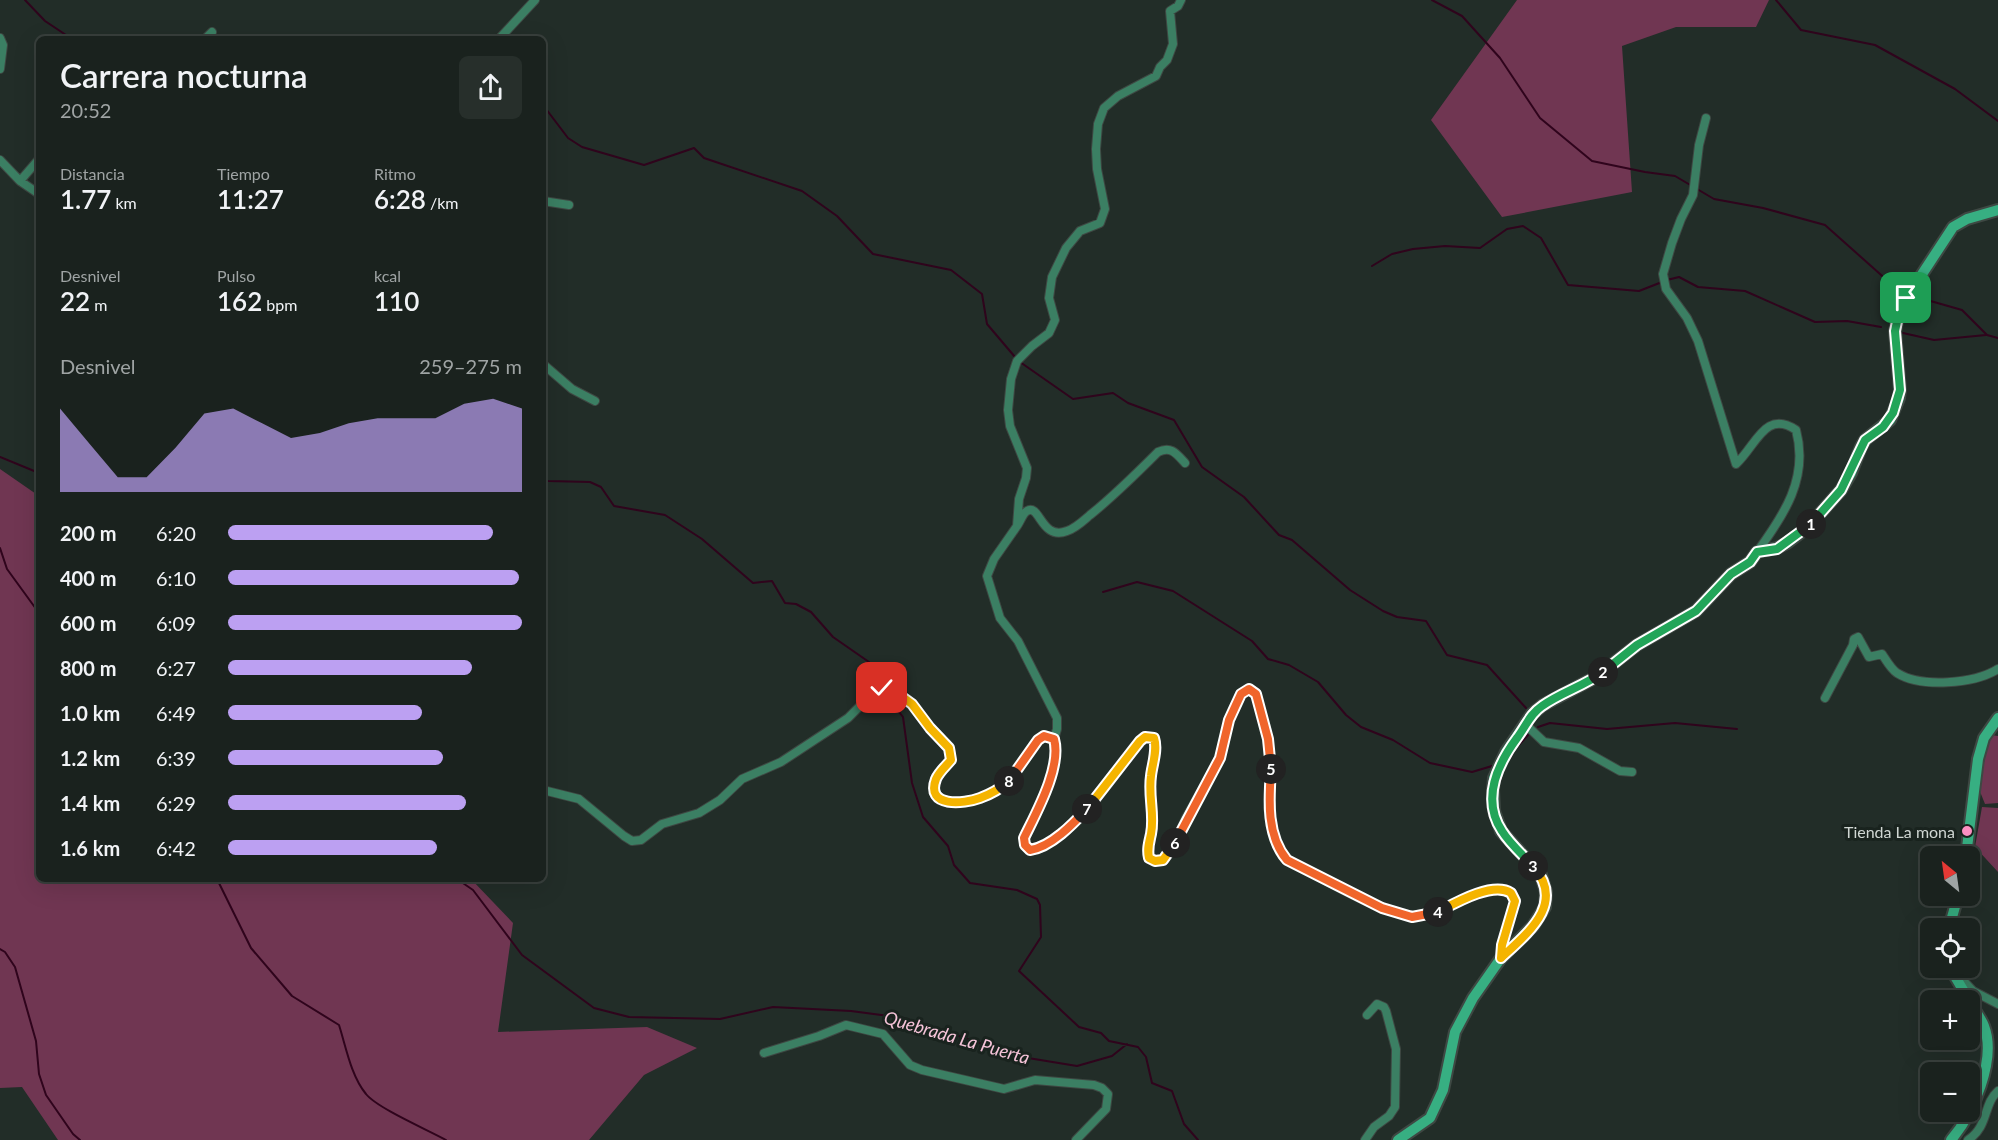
<!DOCTYPE html>
<html lang="es">
<head>
<meta charset="utf-8">
<style>
	:root { --surface:#1a221e; --page:#272f2b; --text:#f1f3f6; --muted:#9fa4a4; --line:#383f3c; --accent:#bca0f2 }
	body { margin:0; font-family:Lato,sans-serif; background:var(--page); color:var(--text); height:100vh; display:flex; flex-direction:column; font-size:22px; white-space:nowrap }
	* { box-sizing:border-box; margin:0 }
	p { font-size:20px; color:var(--muted) }
	.icon { flex:none; width:33px; height:33px; fill:none; stroke:currentColor; stroke-width:2; stroke-linecap:round; stroke-linejoin:round }
	.map { position:relative; flex:1; overflow:hidden }
	.side { position:absolute; left:36px; top:36px; width:510px; height:846px; display:flex; flex-direction:column; background:var(--surface); border-radius:9px; box-shadow:0 6px 24px #0002,0 0 0 2px var(--line) }
	.side>* { flex:none }
	.needle { width:39px; rotate:331deg }
	.buttons { position:absolute; left:1920px; top:846px; display:grid; gap:12px }
	.buttons a { display:grid; place-items:center; width:60px; height:60px; border-radius:9px; background:var(--surface); box-shadow:0 6px 24px #0002,0 0 0 2px var(--line); font-size:30px }
	.pin { position:absolute; display:grid; place-items:center; width:51px; height:51px; color:#fff; margin:-26px; border-radius:12px; box-shadow:0 3px 9px #0006 }
	.km { position:absolute; width:30px; height:30px; margin:-15px; border-radius:50%; background:#222; color:#fff; font-size:16px; line-height:30px; text-align:center }
	.round { display:grid; place-items:center; flex:none; width:63px; height:63px; border-radius:9px; background:var(--page) }
	.head { display:flex; align-items:center; justify-content:space-between; height:102px; padding:0 24px }
	h1 { font-size:33px; font-weight:600; line-height:45px }
	.metrics { display:grid; grid-template-columns:repeat(3,1fr); gap:9px; height:102px; padding:6px 24px }
	.metrics div { display:grid; align-content:center }
	.metrics b { font-size:26px; font-weight:600 }
	.metrics small { font-size:16px; font-weight:400 }
	.metrics p { font-size:16px }
	.chart { height:168px; padding:12px 24px }
	.chart p { display:flex; justify-content:space-between }
	.chart svg { width:100%; height:108px; margin-top:6px; fill:var(--accent); opacity:.7 }
	ul { padding:0 24px; list-style:none; font-size:20px }
	li { display:grid; grid-template-columns:96px 72px 1fr; align-items:center; height:45px }
	li i { height:15px; border-radius:8px; background:var(--accent) }
	.map>svg:first-child { display:block }
	.green { fill:#703652 }
	.lines { fill:none; stroke-linecap:round; stroke-linejoin:round }
	.stream { stroke:#2f041c; stroke-width:2 }
	.minor-casing { stroke:#3e4843; stroke-width:10 }
	.secondary-casing { stroke:#3e4843; stroke-width:14 }
	.minor { stroke:#3b7f63; stroke-width:8 }
	.secondary { stroke:#37af82; stroke-width:10 }
	.split-1-casing { stroke:#fff; stroke-width:12 }
	.split-2-casing { stroke:#fff; stroke-width:12 }
	.split-3-casing { stroke:#fff; stroke-width:12 }
	.split-4-casing { stroke:#fff; stroke-width:12 }
	.split-5-casing { stroke:#fff; stroke-width:12 }
	.split-6-casing { stroke:#fff; stroke-width:12 }
	.split-7-casing { stroke:#fff; stroke-width:12 }
	.split-8-casing { stroke:#fff; stroke-width:12 }
	.split-9-casing { stroke:#fff; stroke-width:12 }
	.split-1 { stroke:#22a559; stroke-width:8 }
	.split-2 { stroke:#22a559; stroke-width:8 }
	.split-3 { stroke:#22a559; stroke-width:8 }
	.split-4 { stroke:#f5b400; stroke-width:8 }
	.split-5 { stroke:#f0652b; stroke-width:8 }
	.split-6 { stroke:#f0652b; stroke-width:8 }
	.split-7 { stroke:#f5b400; stroke-width:8 }
	.split-8 { stroke:#f0652b; stroke-width:8 }
	.split-9 { stroke:#f5b400; stroke-width:8 }
	.poi-dot { fill:#fc8fc2; stroke:#19231e; stroke-width:2 }
	.labels { text-anchor:middle; dominant-baseline:central; stroke-width:6; stroke-linejoin:round; paint-order:stroke }
	.poi-label { font-size:16px; fill:#d0d7d3; stroke:#19231e; text-anchor:end }
	.water-label { font-size:18px; font-style:italic; fill:#f6c4d9; stroke:#19231e }
</style>
</head>
<body>
<div class="map">
<svg width="1998" height="1140" viewBox="0 0 1998 1140">
	<rect width="100%" height="100%" fill="#222d28"/>
	<!-- green -->
	<path class="green" d="M 1517,0 L 1769,0 L 1756,27 L 1676,27 L 1622,46 L 1632,192 L 1502,217 L 1431,120 Z
		M 0,469 L 39,496 L 39,879 L 471,879 L 513,923 L 498,1032 L 647,1027 L 697,1048 L 644,1075 L 589,1140 L 58,1140 L 22,1087 L 0,1088 Z
		M 1991,735 L 1998,736 L 1998,803 L 1985,804 L 1979,789 L 1986,752 Z
		M 1982,807 L 1998,808 L 1998,872 L 1975,847 Z"/>
	<g class="lines">
		<!-- stream -->
		<path class="stream" d="M 25,0 L 45,21 L 72,39
			M 1432,0 L 1462,16 L 1500,58 L 1540,118 L 1592,161 L 1645,172 L 1675,176 L 1714,199 L 1763,208 L 1825,225 L 1889,282 L 1908,293
			M 1776,0 L 1801,30 L 1875,45 L 1955,89 L 1998,121
			M 543,105 L 568,138 L 582,147 L 644,165 L 694,148 L 704,158 L 802,191 L 837,216 L 873,254 L 951,270 L 982,294 L 987,324 L 1015,357
			M 1372,266 L 1392,254 L 1413,249 L 1445,246 L 1480,248 L 1507,229 L 1523,226 L 1541,238 L 1568,285 L 1639,291 L 1662,282
			M 1667,280 L 1679,277 L 1698,287 L 1745,291 L 1815,322 L 1847,321 L 1881,327
			M 1913,296 L 1962,310 L 1987,335 L 1998,338
			M 1903,333 L 1934,340 L 1986,335
			M 1020,362 L 1073,399 L 1113,393 L 1128,403 L 1174,420 L 1202,467 L 1244,497 L 1279,535 L 1292,540 L 1350,590 L 1383,611 L 1397,617 L 1426,621 L 1447,655 L 1487,665 L 1526,708
			M 0,457 L 39,473
			M 543,478 L 548,481 L 590,482 L 601,487 L 614,506 L 665,515 L 702,539 L 753,583 L 772,581 L 785,603 L 796,604 L 811,612 L 833,637 L 869,662 L 880,685
			M 0,548 L 7,569 L 39,613
			M 1103,592 L 1137,582 L 1173,591 L 1252,641 L 1268,659 L 1289,665 L 1318,682 L 1346,715 L 1361,727 L 1393,740 L 1430,763 L 1472,772 L 1492,766
			M 885,694 L 903,717 L 912,783 L 923,817 L 948,846 L 954,865 L 970,883 L 1017,890 L 1037,899 L 1040,905 L 1041,937 L 1019,971 L 1079,1027 L 1101,1033 L 1109,1041 L 1138,1047 L 1146,1057 L 1152,1083 L 1172,1091 L 1184,1124 L 1198,1140
			M 1538,727 L 1550,723 L 1607,729 L 1675,723 L 1737,729
			M 1510,758 L 1515,749 L 1530,733
			M 217,879 L 251,948 L 292,996 L 339,1025 C 346,1047 351,1076 366,1094 C 377,1108 428,1130 446,1140
			M 457,879 L 473,890 L 522,955 L 594,1008 L 629,1017 L 720,1019 L 773,1007 L 851,1011 L 904,1018 L 1022,1057 L 1077,1066 L 1112,1056 L 1127,1044
			M 0,949 L 5,952 L 15,967 L 36,1041 L 39,1074 L 46,1095 L 73,1134 L 80,1140"/>
		<defs>
			<path id="minor" d="M 0,38 L 3,45 L 0,69
				M 205,39 L 212,32
				M 499,39 L 535,0
				M 1706,118 L 1699,145 L 1693,195 L 1681,219 L 1672,243 L 1663,274 L 1666,289 L 1687,318 L 1698,341 L 1736,464 C 1756,446 1765,409 1796,430 C 1809,478 1784,515 1757,552
				M 0,160 L 20,181 L 39,194
				M 20,181 L 39,159
				M 543,201 L 569,205
				M 543,364 L 572,389 L 595,401
				M 1017,526 C 1020,522 1023,513 1027,511 C 1040,503 1041,541 1067,531 C 1076,528 1083,521 1090,515 C 1114,496 1136,474 1158,452 C 1171,446 1176,453 1185,463
				M 1825,698 L 1853,645 L 1854,639 L 1858,637 L 1869,657 L 1882,654 C 1886,660 1891,669 1897,673 C 1921,688 1974,684 1998,669
				M 1525,724 L 1544,742 L 1579,748 L 1620,771 L 1632,772
				M 1054,739 L 1057,729 L 1057,718 L 1018,641 L 1000,618 L 987,576 L 994,559 L 1017,526 L 1019,499 L 1026,478 L 1027,468 L 1010,426 L 1008,410 L 1011,379 L 1017,361 L 1032,346 L 1049,333 L 1055,320 L 1049,298 L 1052,277 L 1066,248 L 1080,231 L 1100,223 L 1105,209 L 1097,169 L 1096,149 L 1098,124 L 1104,108 L 1118,96 L 1156,76 L 1160,67 L 1167,60 L 1173,44 L 1170,11 L 1178,6 L 1181,0
				M 543,790 L 579,799 L 624,836 L 632,841 L 641,840 L 662,824 L 699,813 L 720,800 L 742,779 L 781,762 L 848,718 L 875,691 L 882,688 L 890,688 L 912,704 L 930,728 L 949,748 L 951,754 L 950,760 L 937,777 L 934,787 L 938,797 L 949,803 L 979,799 L 997,791 L 1010,781 L 1038,740 L 1044,736 L 1054,739 C 1061,765 1036,814 1024,838 L 1025,845 L 1030,850 C 1068,845 1118,771 1140,741 L 1145,737 L 1154,739 C 1158,750 1152,765 1150,776 C 1148,796 1155,815 1151,834 C 1149,843 1147,849 1149,858 L 1155,861 L 1163,860 L 1176,840 L 1186,818 L 1220,758 L 1229,720 L 1241,694 L 1249,689 L 1256,694 L 1268,739 L 1271,763 L 1268,808 L 1277,846 L 1287,859 C 1319,876 1393,923 1427,915 C 1454,908 1477,886 1506,890 L 1514,897 L 1515,901 L 1502,945 L 1501,958
				M 1959,976 L 1973,991 L 1998,1004
				M 764,1053 L 819,1036 L 846,1025 L 883,1034 L 910,1065 L 922,1070 L 1004,1089 L 1035,1080 L 1094,1085 L 1102,1088 L 1108,1094 L 1106,1109 L 1076,1140
				M 1365,1140 L 1374,1127 L 1389,1116 L 1395,1107 L 1396,1049 L 1386,1011 L 1384,1007 L 1377,1004 L 1367,1015
				M 1968,1140 C 1989,1126 1983,1104 1998,1091"/>
			<path id="secondary" d="M 1966,856 L 1978,759 L 1984,738 L 1998,718
				M 1949,928 L 1958,896
				M 1950,968 L 1969,1000
				M 1398,1140 L 1430,1118 L 1443,1090 L 1455,1032 L 1473,998 L 1501,958 L 1533,926 L 1545,907 L 1546,892 L 1541,875 L 1501,831 L 1494,811 L 1493,789 L 1494,778 L 1506,752 L 1532,714 L 1543,705 L 1596,677 L 1637,645 L 1696,611 L 1731,574 L 1750,562 L 1757,552 L 1777,548 L 1787,543 L 1808,527 L 1841,490 L 1851,473 L 1861,447 L 1865,440 L 1890,420 L 1899,398 L 1900,390 L 1895,331 L 1898,317 L 1911,291 L 1953,227 L 1967,219 L 1998,210
				M 1951,1140 C 1973,1114 1997,1060 1984,1026 C 1981,1018 1974,1010 1970,1002"/>
		</defs>
		<!-- minor casing -->
		<use href="#minor" class="minor-casing"/>
		<!-- secondary casing -->
		<use href="#secondary" class="secondary-casing"/>
		<!-- minor -->
		<use href="#minor" class="minor"/>
		<!-- secondary -->
		<use href="#secondary" class="secondary"/>
	</g>
	<g class="lines">
		<defs>
			<path id="split-1" d="M 1811,524 L 1841,490 L 1865,440 L 1883,427 L 1893,413 L 1900,390 L 1895,331 L 1898,317 L 1906,298"/>
			<path id="split-2" d="M 1603,672 L 1637,645 L 1696,611 L 1731,574 L 1750,562 L 1757,552 L 1777,549 L 1811,524"/>
			<path id="split-3" d="M 1533,866 C 1523,855 1510,844 1502,831 C 1481,799 1497,765 1517,738 C 1526,726 1530,714 1542,706 C 1562,692 1584,686 1603,672"/>
			<path id="split-4" d="M 1438,912 C 1455,903 1493,881 1511,893 L 1515,901 L 1502,945 L 1501,958 C 1529,932 1566,903 1533,866"/>
			<path id="split-5" d="M 1271,769 C 1269,799 1266,835 1287,860 L 1382,908 L 1412,917 L 1438,912"/>
			<path id="split-6" d="M 1175,843 L 1220,758 L 1229,720 L 1241,694 L 1249,689 L 1256,694 L 1268,739 L 1271,769"/>
			<path id="split-7" d="M 1087,809 L 1140,741 L 1145,737 L 1154,738 C 1158,750 1152,765 1151,776 C 1148,796 1155,815 1151,834 C 1149,843 1147,849 1149,858 L 1155,861 L 1163,860 L 1175,843"/>
			<path id="split-8" d="M 1009,781 L 1038,740 L 1044,736 L 1054,739 C 1062,767 1036,813 1024,838 L 1025,845 L 1030,850 C 1051,847 1073,824 1087,809"/>
			<path id="split-9" d="M 882,688 L 890,688 L 912,704 L 930,728 L 949,748 L 951,760 C 946,766 939,772 936,779 C 925,808 964,804 980,798 C 991,794 1000,789 1009,781"/>
		</defs>
		<!-- split-1 casing -->
		<use href="#split-1" class="split-1-casing"/>
		<!-- split-2 casing -->
		<use href="#split-2" class="split-2-casing"/>
		<!-- split-3 casing -->
		<use href="#split-3" class="split-3-casing"/>
		<!-- split-4 casing -->
		<use href="#split-4" class="split-4-casing"/>
		<!-- split-5 casing -->
		<use href="#split-5" class="split-5-casing"/>
		<!-- split-6 casing -->
		<use href="#split-6" class="split-6-casing"/>
		<!-- split-7 casing -->
		<use href="#split-7" class="split-7-casing"/>
		<!-- split-8 casing -->
		<use href="#split-8" class="split-8-casing"/>
		<!-- split-9 casing -->
		<use href="#split-9" class="split-9-casing"/>
		<!-- split-1 -->
		<use href="#split-1" class="split-1"/>
		<!-- split-2 -->
		<use href="#split-2" class="split-2"/>
		<!-- split-3 -->
		<use href="#split-3" class="split-3"/>
		<!-- split-4 -->
		<use href="#split-4" class="split-4"/>
		<!-- split-5 -->
		<use href="#split-5" class="split-5"/>
		<!-- split-6 -->
		<use href="#split-6" class="split-6"/>
		<!-- split-7 -->
		<use href="#split-7" class="split-7"/>
		<!-- split-8 -->
		<use href="#split-8" class="split-8"/>
		<!-- split-9 -->
		<use href="#split-9" class="split-9"/>
	</g>
	<!-- markers -->
	<circle class="poi-dot" cx="1967" cy="831" r="6"/>
	<g class="labels">
		<!-- poi labels -->
		<g class="poi-label">
			<text x="1955" y="831">Tienda La mona</text>
		</g>
		<!-- water labels -->
		<g class="water-label">
			<text transform="translate(957 1037) rotate(16)">Quebrada La Puerta</text>
		</g>
	</g>
</svg>
<div class="buttons">
<a><svg class="needle" viewBox="-14 -14 28 28"><path d="M0-13l5 13h-10z" fill="#e53935"/><path d="M0 13l5-13h-10z" fill="#9fa4a4"/></svg></a>
<a><svg class="icon" aria-label="locate" viewBox="0 0 24 24"><circle cx="12" cy="12" r="6"/><path d="M12 2v4M12 18v4M2 12h4M18 12h4"/></svg></a>
<a>+</a>
<a>−</a>
</div>
<div class="pin" style="left:1906px;top:298px;background:#1e9e55"><svg class="icon" aria-label="arrive" viewBox="0 0 24 24"><path d="M6 21V4h12l-3 4 3 4H6"/></svg></div>
<div class="pin" style="left:882px;top:688px;background:#d93025"><svg class="icon" aria-label="check" viewBox="0 0 24 24"><path d="M5 12l5 5 9-10"/></svg></div>
<b class="km" style="left:1811px;top:524px">1</b>
<b class="km" style="left:1603px;top:672px">2</b>
<b class="km" style="left:1533px;top:866px">3</b>
<b class="km" style="left:1438px;top:912px">4</b>
<b class="km" style="left:1271px;top:769px">5</b>
<b class="km" style="left:1175px;top:843px">6</b>
<b class="km" style="left:1087px;top:809px">7</b>
<b class="km" style="left:1009px;top:781px">8</b>
<section class="side">
<div class="head"><div><h1>Carrera nocturna</h1><p>20:52</p></div><a class="round"><svg class="icon" aria-label="share" viewBox="0 0 24 24"><path d="M12 15V3M7 8l5-5 5 5M5 13v7h14v-7"/></svg></a></div>
<div class="metrics">
<div><p>Distancia</p><b>1.77<small> km</small></b></div>
<div><p>Tiempo</p><b>11:27</b></div>
<div><p>Ritmo</p><b>6:28<small> /km</small></b></div>
</div>
<div class="metrics">
<div><p>Desnivel</p><b>22<small> m</small></b></div>
<div><p>Pulso</p><b>162<small> bpm</small></b></div>
<div><p>kcal</p><b>110</b></div>
</div>
<div class="chart"><p><span>Desnivel</span>259–275 m</p>
<svg viewBox="0 0 160 44" preserveAspectRatio="none"><path d="M0 44V10L10 24L20 38L30 38L40 26L50 12L60 10L70 16L80 22L90 20L100 16L110 14L120 14L130 14L140 8L150 6L160 10V44z"/></svg>
</div>
<ul>
<li><b>200 m</b>6:20<i style="width:90%"></i></li>
<li><b>400 m</b>6:10<i style="width:99%"></i></li>
<li><b>600 m</b>6:09<i style="width:100%"></i></li>
<li><b>800 m</b>6:27<i style="width:83%"></i></li>
<li><b>1.0 km</b>6:49<i style="width:66%"></i></li>
<li><b>1.2 km</b>6:39<i style="width:73%"></i></li>
<li><b>1.4 km</b>6:29<i style="width:81%"></i></li>
<li><b>1.6 km</b>6:42<i style="width:71%"></i></li>
</ul>
</section>
</div>
</body>
</html>
